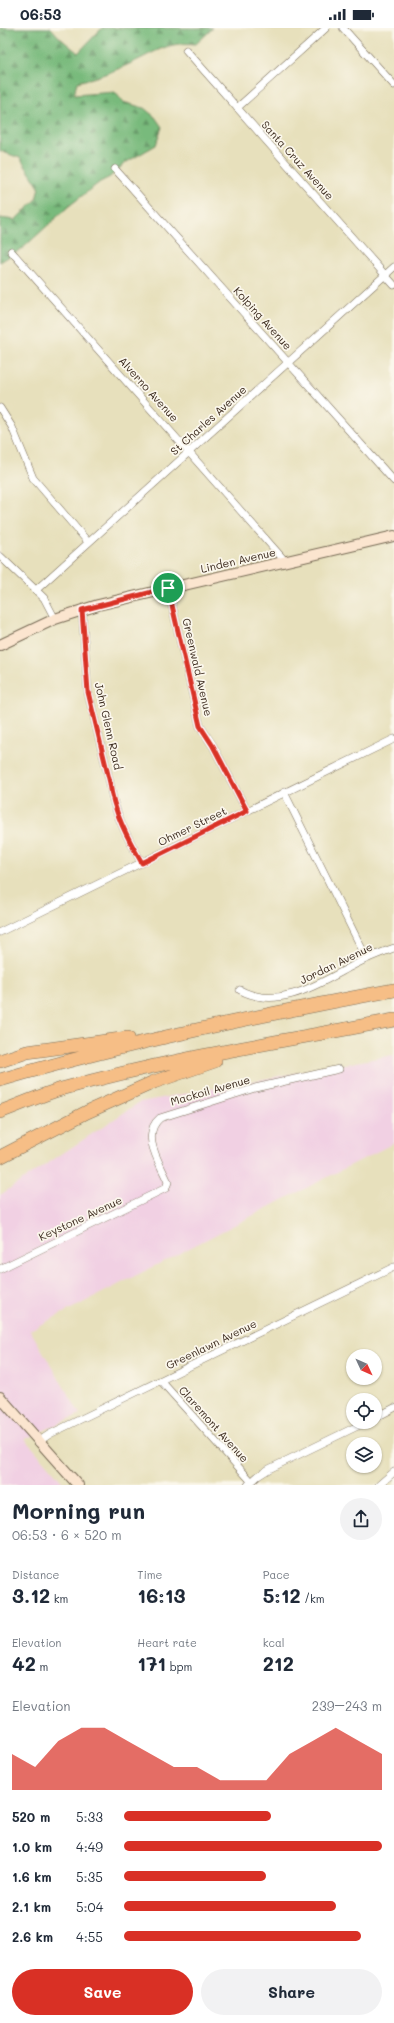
<!DOCTYPE html>
<html lang="en">
<head>
<meta charset="utf-8">
<style>
	:root { --surface:#fff; --page:#f2f2f3; --text:#1f2937; --muted:#747a83; --accent:#d93025 }
	body { margin:0; font-family:Mali,sans-serif; background:var(--page); color:var(--text); height:100vh; display:flex; flex-direction:column; font-size:15px; white-space:nowrap }
	* { box-sizing:border-box; margin:0 }
	p { font-size:13px; color:var(--muted) }
	.icon { flex:none; width:22px; height:22px; fill:none; stroke:currentColor; stroke-width:2; stroke-linecap:round; stroke-linejoin:round }
	.map { position:relative; height:1457px; overflow:hidden }
	.sheet { display:flex; flex-direction:column; background:var(--surface); flex:1 }
	.sheet>* { flex:none }
	.needle { width:26px; rotate:134deg }
	.buttons { position:absolute; left:346px; top:1321px; display:grid; gap:8px }
	.buttons a { display:grid; place-items:center; width:36px; height:36px; border-radius:50%; background:var(--surface); box-shadow:0 1px 3px #0004; font-size:20px }
	.pin { position:absolute; display:grid; place-items:center; width:34px; height:34px; color:#fff; margin:-17px; border:2px solid #fff; border-radius:50%; box-shadow:0 1px 4px #0007 }
	.round { display:grid; place-items:center; flex:none; width:42px; height:42px; border-radius:21px; background:var(--page) }
	.overview { display:flex; align-items:center; justify-content:space-between; height:68px; padding:0 12px }
	h1 { font-size:22px; font-weight:700; line-height:30px }
	.figures { display:grid; grid-template-columns:repeat(3,1fr); gap:6px; height:68px; padding:4px 12px }
	.figures div { display:grid; align-content:center }
	.figures b { font-size:20px; font-weight:700 }
	.figures small { font-size:11px; font-weight:400 }
	.figures p { font-size:11px }
	.chart { height:112px; padding:8px 12px }
	.chart p { display:flex; justify-content:space-between }
	.chart svg { width:100%; height:72px; margin-top:4px; fill:var(--accent); opacity:.7 }
	.primary-button { display:flex; gap:8px; margin-top:auto; padding:8px 12px }
	.primary-button a { flex:1; height:46px; border-radius:24px; background:var(--accent); color:#fff; font-size:16px; font-weight:700; line-height:46px; text-align:center }
	.primary-button a+a { background:var(--page); color:var(--text) }
	ul { padding:0 12px; list-style:none; font-size:13px }
	li { display:grid; grid-template-columns:64px 48px 1fr; align-items:center; height:30px }
	li i { height:10px; border-radius:5px; background:var(--accent) }
	.status { display:flex; justify-content:space-between; align-items:center; height:28px; padding:0 20px; background:var(--surface); direction:ltr }
	.status svg { height:11px; fill:currentColor }
	.map>svg:first-child { display:block }
	.built { fill:#f1d0e3 }
	.forest { fill:url(#forest-firs); stroke:#5a724d }
	.lines { fill:none; stroke-linecap:round; stroke-linejoin:round }
	.minor-casing { stroke:#776a55; stroke-width:8 }
	.secondary-casing { stroke:#776a55; stroke-width:12 }
	.motorway-casing { stroke:#776a55; stroke-width:14 }
	.minor { stroke:#fff; stroke-width:7 }
	.secondary { stroke:#fbe5cf; stroke-width:10 }
	.motorway { stroke:#f6be86; stroke-width:13 }
	.route-casing { stroke:#fff; stroke-width:8 }
	.route { stroke:#d93025; stroke-width:5 }
	.labels { text-anchor:middle; dominant-baseline:central; stroke-width:3.5; stroke-linejoin:round; paint-order:stroke }
	.street-label { font-size:11px; fill:#3b2a1e; stroke:#fbf7ec }
</style>
</head>
<body>
<div class="status"><b>06:53</b><svg viewBox="0 0 49 12"><path d="M0 12V9h3v3zM5 12V6h3v6zM10 12V3h3v9zM15 12V0h3v12zM26 1h20v11H26zM47 4h2v5h-2z"/></svg></div>
<div class="map">
<svg width="394" height="1457" viewBox="0 0 394 1457">
	<defs>
		<pattern id="forest-firs" width="22" height="20" patternUnits="userSpaceOnUse"><rect width="22" height="20" fill="#78ba7c"/><path d="M5 1l3.5 6h-7zM16 11l3.5 6h-7z" fill="#649765"/></pattern>
	</defs>
	<rect width="100%" height="100%" fill="#fbf7ec"/>
	<filter id="ink" filterUnits="userSpaceOnUse"><feTurbulence type="fractalNoise" baseFrequency=".025" numOctaves="2"/><feDisplacementMap in="SourceGraphic" scale="8" xChannelSelector="R" yChannelSelector="G"/><feConvolveMatrix kernelMatrix="1 2 1 2 8 2 1 2 1" color-interpolation-filters="sRGB"/></filter>
	<filter id="wash" filterUnits="userSpaceOnUse"><feTurbulence type="fractalNoise" baseFrequency=".012" numOctaves="4" result="noise"/><feDisplacementMap in="SourceGraphic" scale="16" xChannelSelector="R" yChannelSelector="G"/><feGaussianBlur stdDeviation="0.9" result="paint"/><feColorMatrix in="noise" values="0 0 0 0 0 0 0 0 0 0 0 0 0 0 0 0 0 1.4 0 .05"/><feComposite in="paint" operator="in"/></filter>
	<g filter="url(#wash)">
		<rect width="100%" height="100%" fill="#e7e0bc"/>
		<!-- built -->
		<path class="built" d="M 394,1027 L 394,1115 L 30,1302 L 80,1386 L 25,1411 L 65,1457 L 0,1457 L 0,1167 L 140,1074 Z"/>
		<!-- forest -->
		<path class="forest" d="M 0,0 L 51,0 L 60,10 L 78,25 L 102,0 L 213,0 L 196,16 C 166,13 153,26 127,37 C 110,45 94,50 77,54 L 74,67 L 115,64 L 123,74 L 144,80 L 155,89 L 162,99 L 156,117 L 125,135 L 110,149 L 100,154 L 69,178 L 23,220 L 0,234 L 0,190 L 15,192 L 36,172 L 39,159 L 20,130 L 0,123 Z"/>
	</g>
	<g filter="url(#ink)">
		<g class="lines">
			<defs>
				<path id="minor" d="M 343,0 L 394,57
					M 186,22 L 394,257
					M 237,80 L 326,0
					M 115,141 L 394,453
					M 11,223 L 285,533
					M 0,380 L 12,399 L 33,450 L 88,514
					M 0,528 L 44,570 L 55,591
					M 168,560 L 200,698 L 213,718 L 247,783
					M 36,562 L 394,239
					M 82,582 L 88,664 L 110,755 C 113,783 128,811 142,835
					M 284,764 L 367,931
					M 0,904 L 394,711
					M 240,962 C 279,983 320,955 354,937 C 367,930 380,925 394,920
					M 0,1241 L 166,1160 L 168,1154 C 160,1135 140,1107 160,1090 L 255,1060 L 339,1041
					M 161,1353 L 251,1453
					M 375,1390 L 394,1380
					M 38,1414 L 50,1406 L 394,1239
					M 248,1457 L 258,1448 L 269,1441 L 366,1394
					M 379,1457 L 394,1444"/>
				<path id="secondary" d="M 0,617 L 55,591 L 98,577 L 394,508
					M 0,1369 L 78,1457"/>
				<path id="motorway" d="M 0,1033 L 27,1024 L 128,1010
					M 0,1052 C 130,1014 261,987 394,962
					M 0,1084 C 22,1076 43,1066 65,1060 C 173,1030 284,1013 394,992
					M 0,1129 L 87,1084 L 154,1054 L 215,1033"/>
			</defs>
			<!-- minor casing -->
			<use href="#minor" class="minor-casing"/>
			<!-- secondary casing -->
			<use href="#secondary" class="secondary-casing"/>
			<!-- motorway casing -->
			<use href="#motorway" class="motorway-casing"/>
			<!-- minor -->
			<use href="#minor" class="minor"/>
			<!-- secondary -->
			<use href="#secondary" class="secondary"/>
			<!-- motorway -->
			<use href="#motorway" class="motorway"/>
		</g>
	</g>
	<g class="lines" filter="url(#ink)">
		<defs>
			<path id="route" d="M 168,560 L 200,698 L 213,718 L 247,783 L 142,835 C 128,811 113,783 110,755 L 88,664 L 82,582 Z"/>
		</defs>
		<!-- route casing -->
		<use href="#route" class="route-casing"/>
		<!-- route -->
		<use href="#route" class="route"/>
	</g>
	<g class="labels">
		<!-- street labels -->
		<g class="street-label">
			<text transform="translate(298 132) rotate(48)">Santa Cruz Avenue</text>
			<text transform="translate(263 290) rotate(48)">Kolping Avenue</text>
			<text transform="translate(149 361) rotate(48)">Alverno Avenue</text>
			<text transform="translate(208 392) rotate(-42)">St Charles Avenue</text>
			<text transform="translate(238 532) rotate(-13)">Linden Avenue</text>
			<text transform="translate(198 639) rotate(77)">Greenwald Avenue</text>
			<text transform="translate(109 698) rotate(77)">John Glenn Road</text>
			<text transform="translate(192 798) rotate(-26)">Ohmer Street</text>
			<text transform="translate(336 935) rotate(-26)">Jordan Avenue</text>
			<text transform="translate(210 1062) rotate(-16)">Mackoil Avenue</text>
			<text transform="translate(80 1190) rotate(-25)">Keystone Avenue</text>
			<text transform="translate(211 1316) rotate(-26)">Greenlawn Avenue</text>
			<text transform="translate(214 1396) rotate(48)">Claremont Avenue</text>
		</g>
	</g>
</svg>
<div class="buttons">
<a><svg class="needle" viewBox="-14 -14 28 28"><path d="M0-13l5 13h-10z" fill="#e53935"/><path d="M0 13l5-13h-10z" fill="#747a83"/></svg></a>
<a><svg class="icon" aria-label="locate" viewBox="0 0 24 24"><circle cx="12" cy="12" r="6"/><path d="M12 2v4M12 18v4M2 12h4M18 12h4"/></svg></a>
<a><svg class="icon" aria-label="layers" viewBox="0 0 24 24"><path d="M12 4l9 5-9 5-9-5zM3 14l9 5 9-5"/></svg></a>
</div>
<div class="pin" style="left:168px;top:560px;background:#1e9e55"><svg class="icon" aria-label="arrive" viewBox="0 0 24 24"><path d="M6 21V4h12l-3 4 3 4H6"/></svg></div>
</div>
<section class="sheet">
<div class="overview"><div><h1>Morning run</h1><p>06:53 · 6 × 520 m</p></div><a class="round"><svg class="icon" aria-label="share" viewBox="0 0 24 24"><path d="M12 15V3M7 8l5-5 5 5M5 13v7h14v-7"/></svg></a></div>
<div class="figures">
<div><p>Distance</p><b>3.12<small> km</small></b></div>
<div><p>Time</p><b>16:13</b></div>
<div><p>Pace</p><b>5:12<small> /km</small></b></div>
</div>
<div class="figures">
<div><p>Elevation</p><b>42<small> m</small></b></div>
<div><p>Heart rate</p><b>171<small> bpm</small></b></div>
<div><p>kcal</p><b>212</b></div>
</div>
<div class="chart"><p><span>Elevation</span>239–243 m</p>
<svg viewBox="0 0 160 44" preserveAspectRatio="none"><path d="M0 44V22L10 30L20 14L30 6L40 6L50 14L60 22L70 30L80 30L90 38L100 38L110 38L120 22L130 14L140 6L150 14L160 22V44z"/></svg>
</div>
<ul>
<li><b>520 m</b>5:33<i style="width:57%"></i></li>
<li><b>1.0 km</b>4:49<i style="width:100%"></i></li>
<li><b>1.6 km</b>5:35<i style="width:55%"></i></li>
<li><b>2.1 km</b>5:04<i style="width:82%"></i></li>
<li><b>2.6 km</b>4:55<i style="width:92%"></i></li>
</ul>
<div class="primary-button"><a>Save</a><a>Share</a></div>
</section>
</body>
</html>
